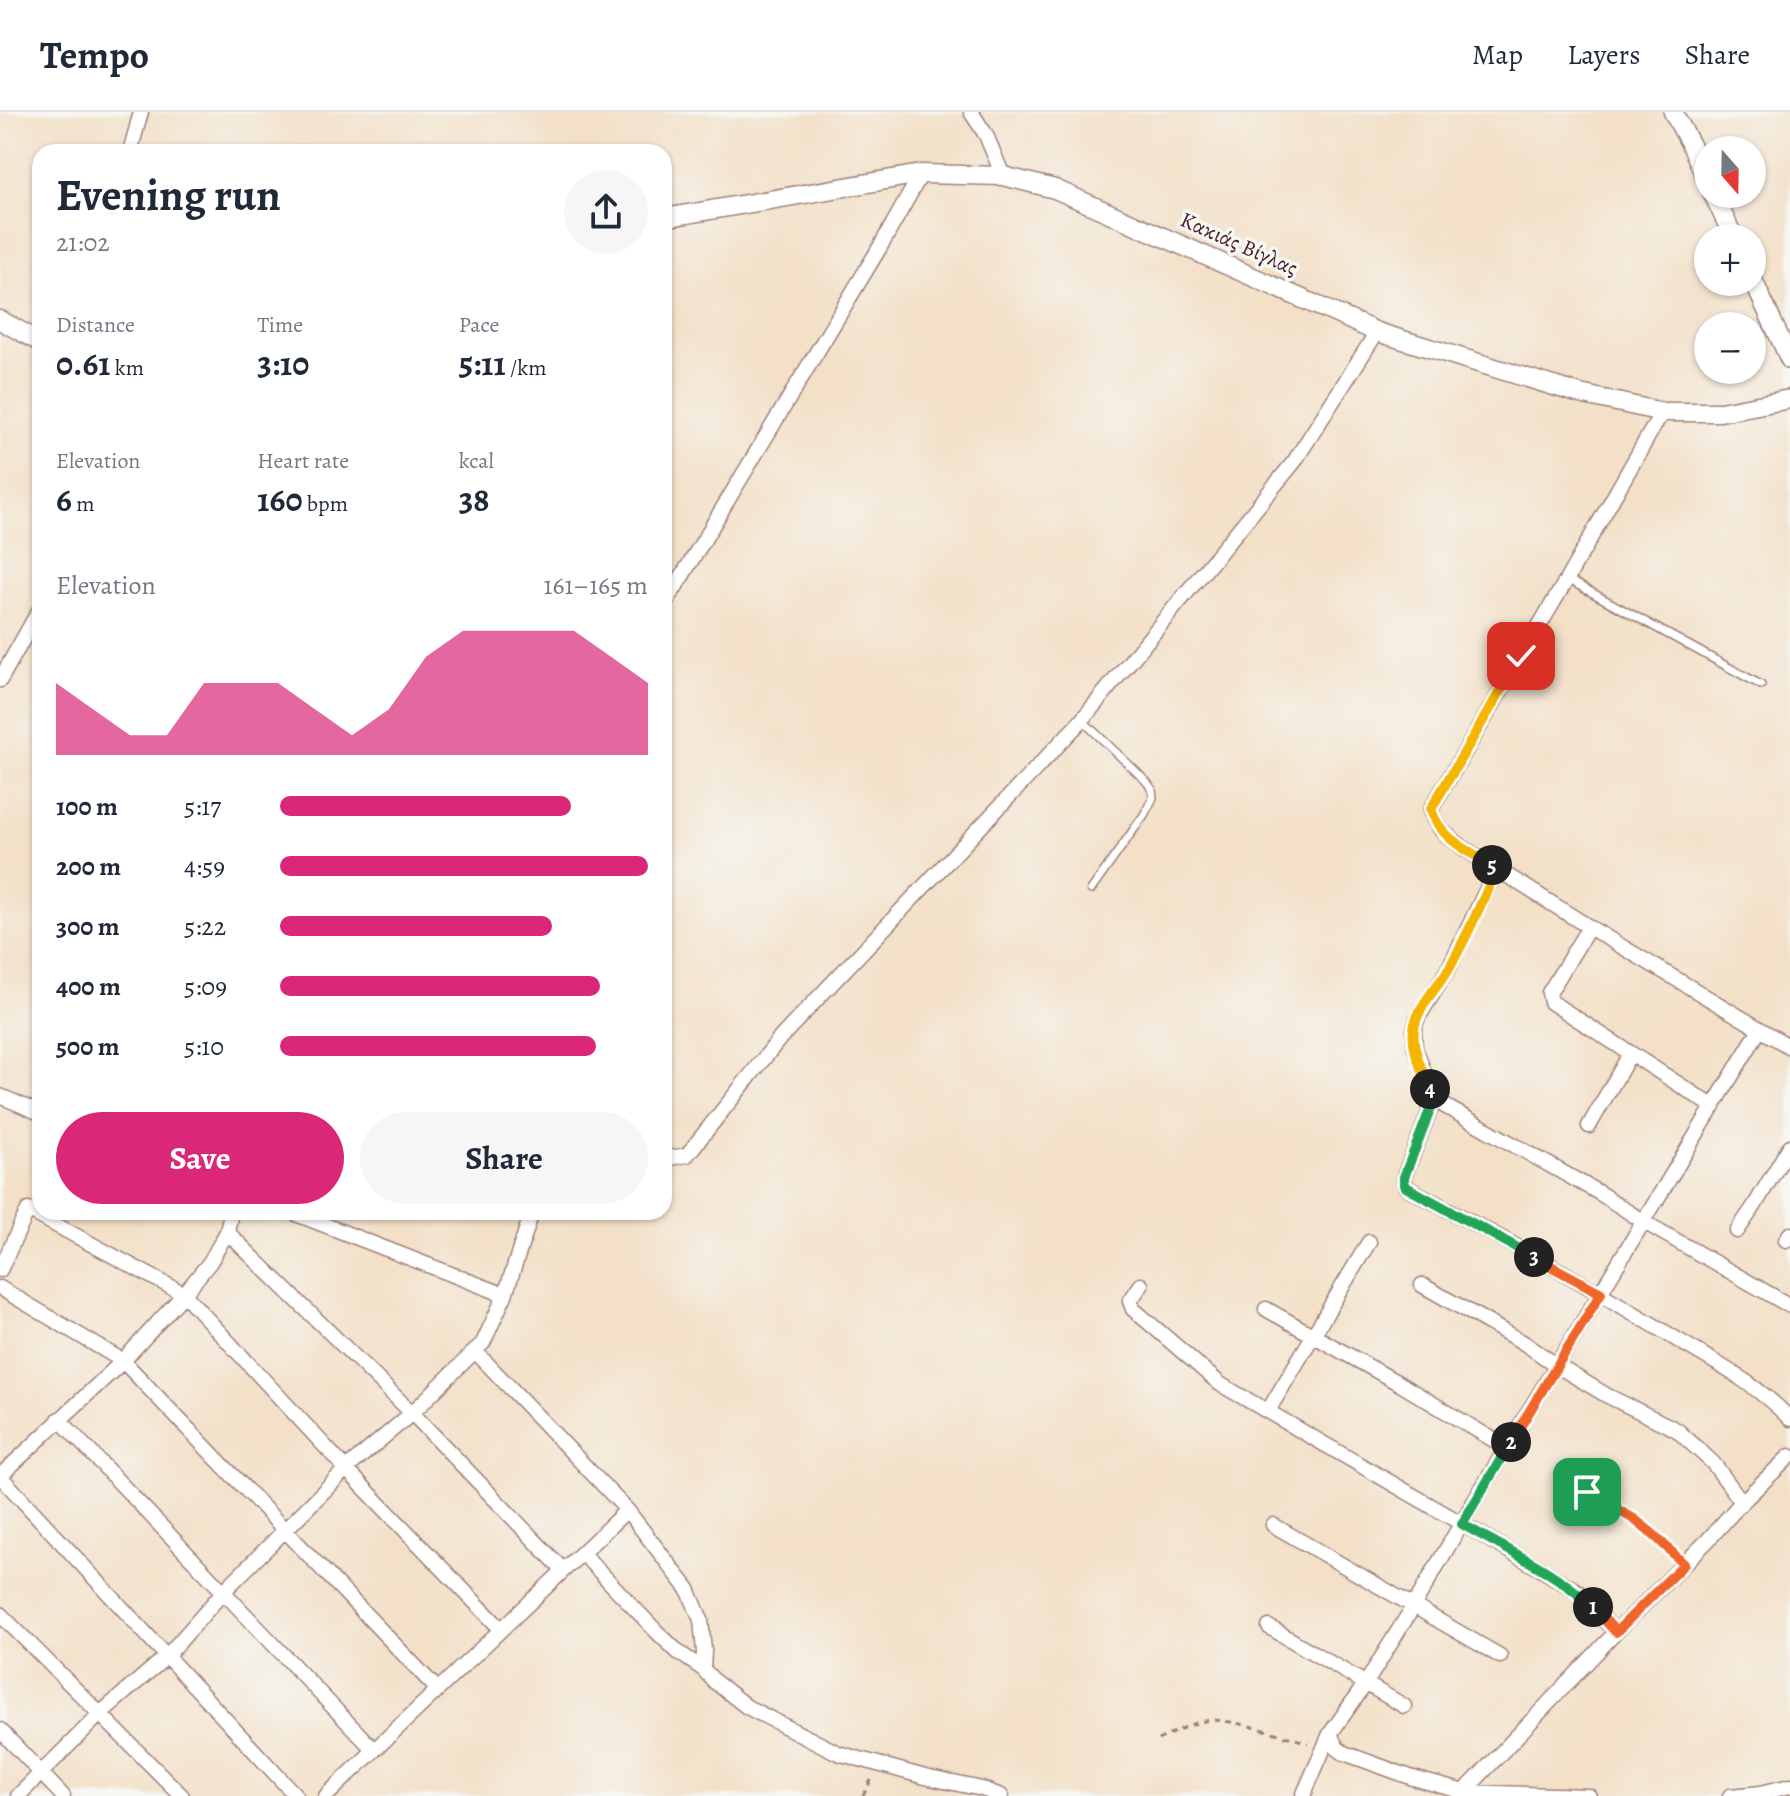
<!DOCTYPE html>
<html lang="en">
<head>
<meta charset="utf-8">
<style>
	:root { --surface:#fff; --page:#f6f6f7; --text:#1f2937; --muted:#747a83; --line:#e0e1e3; --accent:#db2777 }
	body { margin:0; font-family:Alegreya,serif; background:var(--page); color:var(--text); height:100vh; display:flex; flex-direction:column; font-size:30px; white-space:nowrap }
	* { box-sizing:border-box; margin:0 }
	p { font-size:26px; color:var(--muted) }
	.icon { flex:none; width:44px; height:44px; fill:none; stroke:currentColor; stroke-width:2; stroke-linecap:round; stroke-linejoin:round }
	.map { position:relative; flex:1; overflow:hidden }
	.side { position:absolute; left:32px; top:32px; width:640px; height:1076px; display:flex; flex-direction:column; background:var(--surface); border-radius:24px; box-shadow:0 2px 6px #0004 }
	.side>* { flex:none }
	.needle { width:52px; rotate:160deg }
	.fabs { position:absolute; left:1694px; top:24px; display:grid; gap:16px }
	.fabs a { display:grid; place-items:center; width:72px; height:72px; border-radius:50%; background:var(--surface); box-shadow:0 2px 6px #0004; font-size:40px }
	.pin { position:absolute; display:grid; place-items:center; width:68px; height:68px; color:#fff; margin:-34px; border-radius:16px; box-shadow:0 4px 12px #0006 }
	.km { position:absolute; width:40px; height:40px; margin:-20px; border-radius:50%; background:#222; color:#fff; font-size:22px; line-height:40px; text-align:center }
	.round { display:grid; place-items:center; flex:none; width:84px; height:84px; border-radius:42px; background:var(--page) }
	.head { display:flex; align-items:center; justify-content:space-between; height:136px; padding:0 24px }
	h1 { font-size:44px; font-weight:700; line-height:60px }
	.stats { display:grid; grid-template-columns:repeat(3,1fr); gap:12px; height:136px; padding:8px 24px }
	.stats div { display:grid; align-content:center }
	.stats b { font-size:34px; font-weight:700 }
	.stats small { font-size:22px; font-weight:400 }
	.stats p { font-size:22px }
	.chart { height:224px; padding:16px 24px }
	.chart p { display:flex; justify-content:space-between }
	.chart svg { width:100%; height:144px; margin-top:8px; fill:var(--accent); opacity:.7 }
	.primary-button { display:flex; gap:16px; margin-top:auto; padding:16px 24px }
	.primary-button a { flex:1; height:92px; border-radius:48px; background:var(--accent); color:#fff; font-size:32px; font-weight:700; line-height:92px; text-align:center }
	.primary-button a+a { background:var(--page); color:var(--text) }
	ul { padding:0 24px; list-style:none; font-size:26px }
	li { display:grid; grid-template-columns:128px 96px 1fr; align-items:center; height:60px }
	li i { height:20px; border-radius:10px; background:var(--accent) }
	header { display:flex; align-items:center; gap:48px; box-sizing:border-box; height:112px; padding:0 40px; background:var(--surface); border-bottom:2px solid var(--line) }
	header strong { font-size:38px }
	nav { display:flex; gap:44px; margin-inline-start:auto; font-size:28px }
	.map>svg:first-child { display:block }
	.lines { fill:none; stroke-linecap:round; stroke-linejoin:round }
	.service-casing { stroke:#9e8079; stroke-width:10 }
	.minor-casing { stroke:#9e8079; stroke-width:17 }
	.tertiary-casing { stroke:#9e8079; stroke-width:21 }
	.path { stroke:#9e8079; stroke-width:3; stroke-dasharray:6 6; stroke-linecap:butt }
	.service { stroke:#fff; stroke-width:7 }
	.minor { stroke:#fff; stroke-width:14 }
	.tertiary { stroke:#fff; stroke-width:18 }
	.split-1-casing { stroke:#fff; stroke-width:16 }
	.split-2-casing { stroke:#fff; stroke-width:16 }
	.split-3-casing { stroke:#fff; stroke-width:16 }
	.split-4-casing { stroke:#fff; stroke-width:16 }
	.split-5-casing { stroke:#fff; stroke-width:16 }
	.split-6-casing { stroke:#fff; stroke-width:16 }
	.split-1 { stroke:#f0652b; stroke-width:10 }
	.split-2 { stroke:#22a559; stroke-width:10 }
	.split-3 { stroke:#f0652b; stroke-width:10 }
	.split-4 { stroke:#22a559; stroke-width:10 }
	.split-5 { stroke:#f5b400; stroke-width:10 }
	.split-6 { stroke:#f5b400; stroke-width:10 }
	.labels { text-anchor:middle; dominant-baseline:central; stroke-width:7; stroke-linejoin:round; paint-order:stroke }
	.street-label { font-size:22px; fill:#4a1f2b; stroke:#f6f6f2 }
</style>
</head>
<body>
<header>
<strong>Tempo</strong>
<nav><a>Map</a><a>Layers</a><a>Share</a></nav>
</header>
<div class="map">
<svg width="1790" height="1684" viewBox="0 0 1790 1684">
	<rect width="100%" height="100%" fill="#f6f6f2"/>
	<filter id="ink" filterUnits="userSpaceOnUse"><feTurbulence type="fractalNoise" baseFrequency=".0125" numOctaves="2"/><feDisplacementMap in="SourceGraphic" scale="16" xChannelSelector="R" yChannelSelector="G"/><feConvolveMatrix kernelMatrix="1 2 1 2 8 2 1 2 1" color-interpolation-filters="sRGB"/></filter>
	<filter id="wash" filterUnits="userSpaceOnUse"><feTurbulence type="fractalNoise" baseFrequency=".006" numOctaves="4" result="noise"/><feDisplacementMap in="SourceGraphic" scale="32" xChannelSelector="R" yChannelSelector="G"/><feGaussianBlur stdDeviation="1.8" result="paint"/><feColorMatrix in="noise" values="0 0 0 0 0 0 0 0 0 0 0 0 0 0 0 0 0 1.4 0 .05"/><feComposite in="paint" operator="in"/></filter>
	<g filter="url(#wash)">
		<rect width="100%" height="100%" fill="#f3e0c7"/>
	</g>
	<g filter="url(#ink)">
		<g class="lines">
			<defs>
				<path id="service" d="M 1567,467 L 1761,573
					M 1082,608 L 1146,669 L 1152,677 L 1153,686 L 1144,703 L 1091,778
					M 1587,1380 L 1634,1407 L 1655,1424 L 1684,1452"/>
				<path id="minor" d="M 971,0 L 986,23 L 1003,64
					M 130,40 L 141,0
					M 1662,300 L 1567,467 L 1431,697 L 1434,707 L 1442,719 L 1462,735 L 1589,815 L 1790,935
					M 664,494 L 883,130 L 921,62
					M 0,568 L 40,497
					M 1497,756 L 1449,856 L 1417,907 L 1414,918 L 1415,936 L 1434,988 L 1601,1082 L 1644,1110 L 1790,1194
					M 1589,815 L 1549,881 L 1551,890 L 1714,995
					M 0,984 L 40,1001
					M 1434,988 L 1404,1065 L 1406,1075 C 1497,1124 1588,1172 1676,1227 C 1716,1251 1758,1273 1790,1307
					M 1589,1014 L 1630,942
					M 664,1047 L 687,1043 L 781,925 L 1082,608 L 1294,350 L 1377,220
					M 291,1100 L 505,1183
					M 1737,1119 L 1753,1096 L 1790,1034
					M 227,1120 L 412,1301 L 563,1458
					M 1786,1128 L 1790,1122
					M 0,1158 L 28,1098 L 184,1182 L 346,1357 L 501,1517
					M 1141,1173 L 1130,1189 L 1133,1197 L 1220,1272 L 1537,1455 L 1577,1479 L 1616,1520
					M 1422,1173 L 1524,1231 L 1556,1253 L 1606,1283 L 1677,1318 L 1713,1351 L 1742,1390
					M 0,1176 L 123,1249 L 437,1577
					M 1266,1197 L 1400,1272 L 1507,1336
					M 475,1239 L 627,1398 L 688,1477 L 701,1508 L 704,1539 L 703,1557
					M 1268,1299 L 1369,1130
					M 59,1307 L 373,1637
					M 0,1364 L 296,1684
					M 0,1364 L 123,1249 L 184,1182 L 210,1150 L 227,1120 L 231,1100
					M 1273,1413 L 1500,1544
					M 582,1441 L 657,1520 L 678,1540 L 703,1557 L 715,1570 L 747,1595 L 838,1641 L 925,1665 L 982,1677 L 1001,1684
					M 0,1502 L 182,1684
					M 1269,1515 L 1404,1594
					M 0,1618 L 63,1684
					M 1462,1682 L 1616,1520 L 1708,1428 L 1742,1390 L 1790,1344
					M 18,1684 L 101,1601 L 167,1544 L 223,1480 L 346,1357 L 412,1301 L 483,1231 L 505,1183 L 532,1100
					M 326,1684 L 627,1398
					M 1303,1684 L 1330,1622
					M 1589,1684 L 1464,1680 L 1413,1666 L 1344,1641 L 1337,1636 L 1330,1622 L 1366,1571 L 1413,1495 L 1475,1388 L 1760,917
					M 1730,1684 L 1761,1681 L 1790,1674"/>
				<path id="tertiary" d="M 1673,0 L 1692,35 L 1708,70
					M 1713,82 L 1734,126
					M 664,106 L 921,62 L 1003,64 L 1055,77 L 1377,220 L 1580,282 L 1662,300 L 1720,300 L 1790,287
					M 1752,166 L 1790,248
					M 0,208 L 40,230"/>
			</defs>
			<!-- service casing -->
			<use href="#service" class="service-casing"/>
			<!-- minor casing -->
			<use href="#minor" class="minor-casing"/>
			<!-- tertiary casing -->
			<use href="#tertiary" class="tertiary-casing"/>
			<!-- path -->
			<path class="path" d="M 1158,1628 C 1175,1620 1192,1610 1211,1608 C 1231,1607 1287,1624 1308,1631
				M 863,1684 L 872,1666"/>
			<!-- service -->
			<use href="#service" class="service"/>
			<!-- minor -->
			<use href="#minor" class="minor"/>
			<!-- tertiary -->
			<use href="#tertiary" class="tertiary"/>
		</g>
	</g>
	<g class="lines" filter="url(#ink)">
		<defs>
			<path id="split-1" d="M 1587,1380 L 1634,1407 L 1655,1424 L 1684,1452 L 1616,1520 L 1593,1495"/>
			<path id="split-2" d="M 1511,1330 L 1462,1412 C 1506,1438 1556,1459 1593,1495"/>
			<path id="split-3" d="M 1511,1330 L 1601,1181 L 1534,1145"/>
			<path id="split-4" d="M 1430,977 L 1434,988 L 1404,1065 L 1404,1072 L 1406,1075 L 1534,1145"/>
			<path id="split-5" d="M 1430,977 C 1423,959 1411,938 1414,917 C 1417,895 1437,876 1448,858 C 1467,826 1482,790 1497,756 L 1492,753"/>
			<path id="split-6" d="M 1492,753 C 1468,739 1439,726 1431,697 L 1521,544"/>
		</defs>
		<!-- split-1 casing -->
		<use href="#split-1" class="split-1-casing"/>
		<!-- split-2 casing -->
		<use href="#split-2" class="split-2-casing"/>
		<!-- split-3 casing -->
		<use href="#split-3" class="split-3-casing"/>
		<!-- split-4 casing -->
		<use href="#split-4" class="split-4-casing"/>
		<!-- split-5 casing -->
		<use href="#split-5" class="split-5-casing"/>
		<!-- split-6 casing -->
		<use href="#split-6" class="split-6-casing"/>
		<!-- split-1 -->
		<use href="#split-1" class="split-1"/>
		<!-- split-2 -->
		<use href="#split-2" class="split-2"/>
		<!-- split-3 -->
		<use href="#split-3" class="split-3"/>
		<!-- split-4 -->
		<use href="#split-4" class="split-4"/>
		<!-- split-5 -->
		<use href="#split-5" class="split-5"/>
		<!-- split-6 -->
		<use href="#split-6" class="split-6"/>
	</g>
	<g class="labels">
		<!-- street labels -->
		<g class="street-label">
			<text transform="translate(1239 132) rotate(24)">Κακιάς Βίγλας</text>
		</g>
	</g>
</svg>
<div class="fabs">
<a><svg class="needle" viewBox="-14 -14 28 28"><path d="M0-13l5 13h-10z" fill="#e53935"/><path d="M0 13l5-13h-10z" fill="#747a83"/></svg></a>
<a>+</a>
<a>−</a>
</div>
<div class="pin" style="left:1587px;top:1380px;background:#1e9e55"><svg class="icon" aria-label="arrive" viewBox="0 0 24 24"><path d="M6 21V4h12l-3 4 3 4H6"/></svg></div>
<div class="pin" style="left:1521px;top:544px;background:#d93025"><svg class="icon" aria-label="check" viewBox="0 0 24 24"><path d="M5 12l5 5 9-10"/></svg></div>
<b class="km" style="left:1593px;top:1495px">1</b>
<b class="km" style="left:1511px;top:1330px">2</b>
<b class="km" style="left:1534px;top:1145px">3</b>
<b class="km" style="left:1430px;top:977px">4</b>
<b class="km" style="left:1492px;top:753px">5</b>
<section class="side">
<div class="head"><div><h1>Evening run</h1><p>21:02</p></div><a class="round"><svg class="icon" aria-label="share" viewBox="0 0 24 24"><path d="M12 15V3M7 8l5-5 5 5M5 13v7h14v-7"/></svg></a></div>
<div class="stats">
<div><p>Distance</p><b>0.61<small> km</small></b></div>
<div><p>Time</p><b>3:10</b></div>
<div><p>Pace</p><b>5:11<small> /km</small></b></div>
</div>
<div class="stats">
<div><p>Elevation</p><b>6<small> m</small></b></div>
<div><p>Heart rate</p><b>160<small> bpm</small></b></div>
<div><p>kcal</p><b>38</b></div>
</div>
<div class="chart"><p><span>Elevation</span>161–165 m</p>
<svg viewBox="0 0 160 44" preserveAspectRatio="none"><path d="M0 44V22L10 30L20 38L30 38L40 22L50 22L60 22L70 30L80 38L90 30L100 14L110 6L120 6L130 6L140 6L150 14L160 22V44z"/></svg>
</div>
<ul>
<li><b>100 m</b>5:17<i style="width:79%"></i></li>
<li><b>200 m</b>4:59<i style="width:100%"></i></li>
<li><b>300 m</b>5:22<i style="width:74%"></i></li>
<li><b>400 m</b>5:09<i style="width:87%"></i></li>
<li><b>500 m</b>5:10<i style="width:86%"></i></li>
</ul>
<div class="primary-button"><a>Save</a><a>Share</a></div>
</section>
</div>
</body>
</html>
